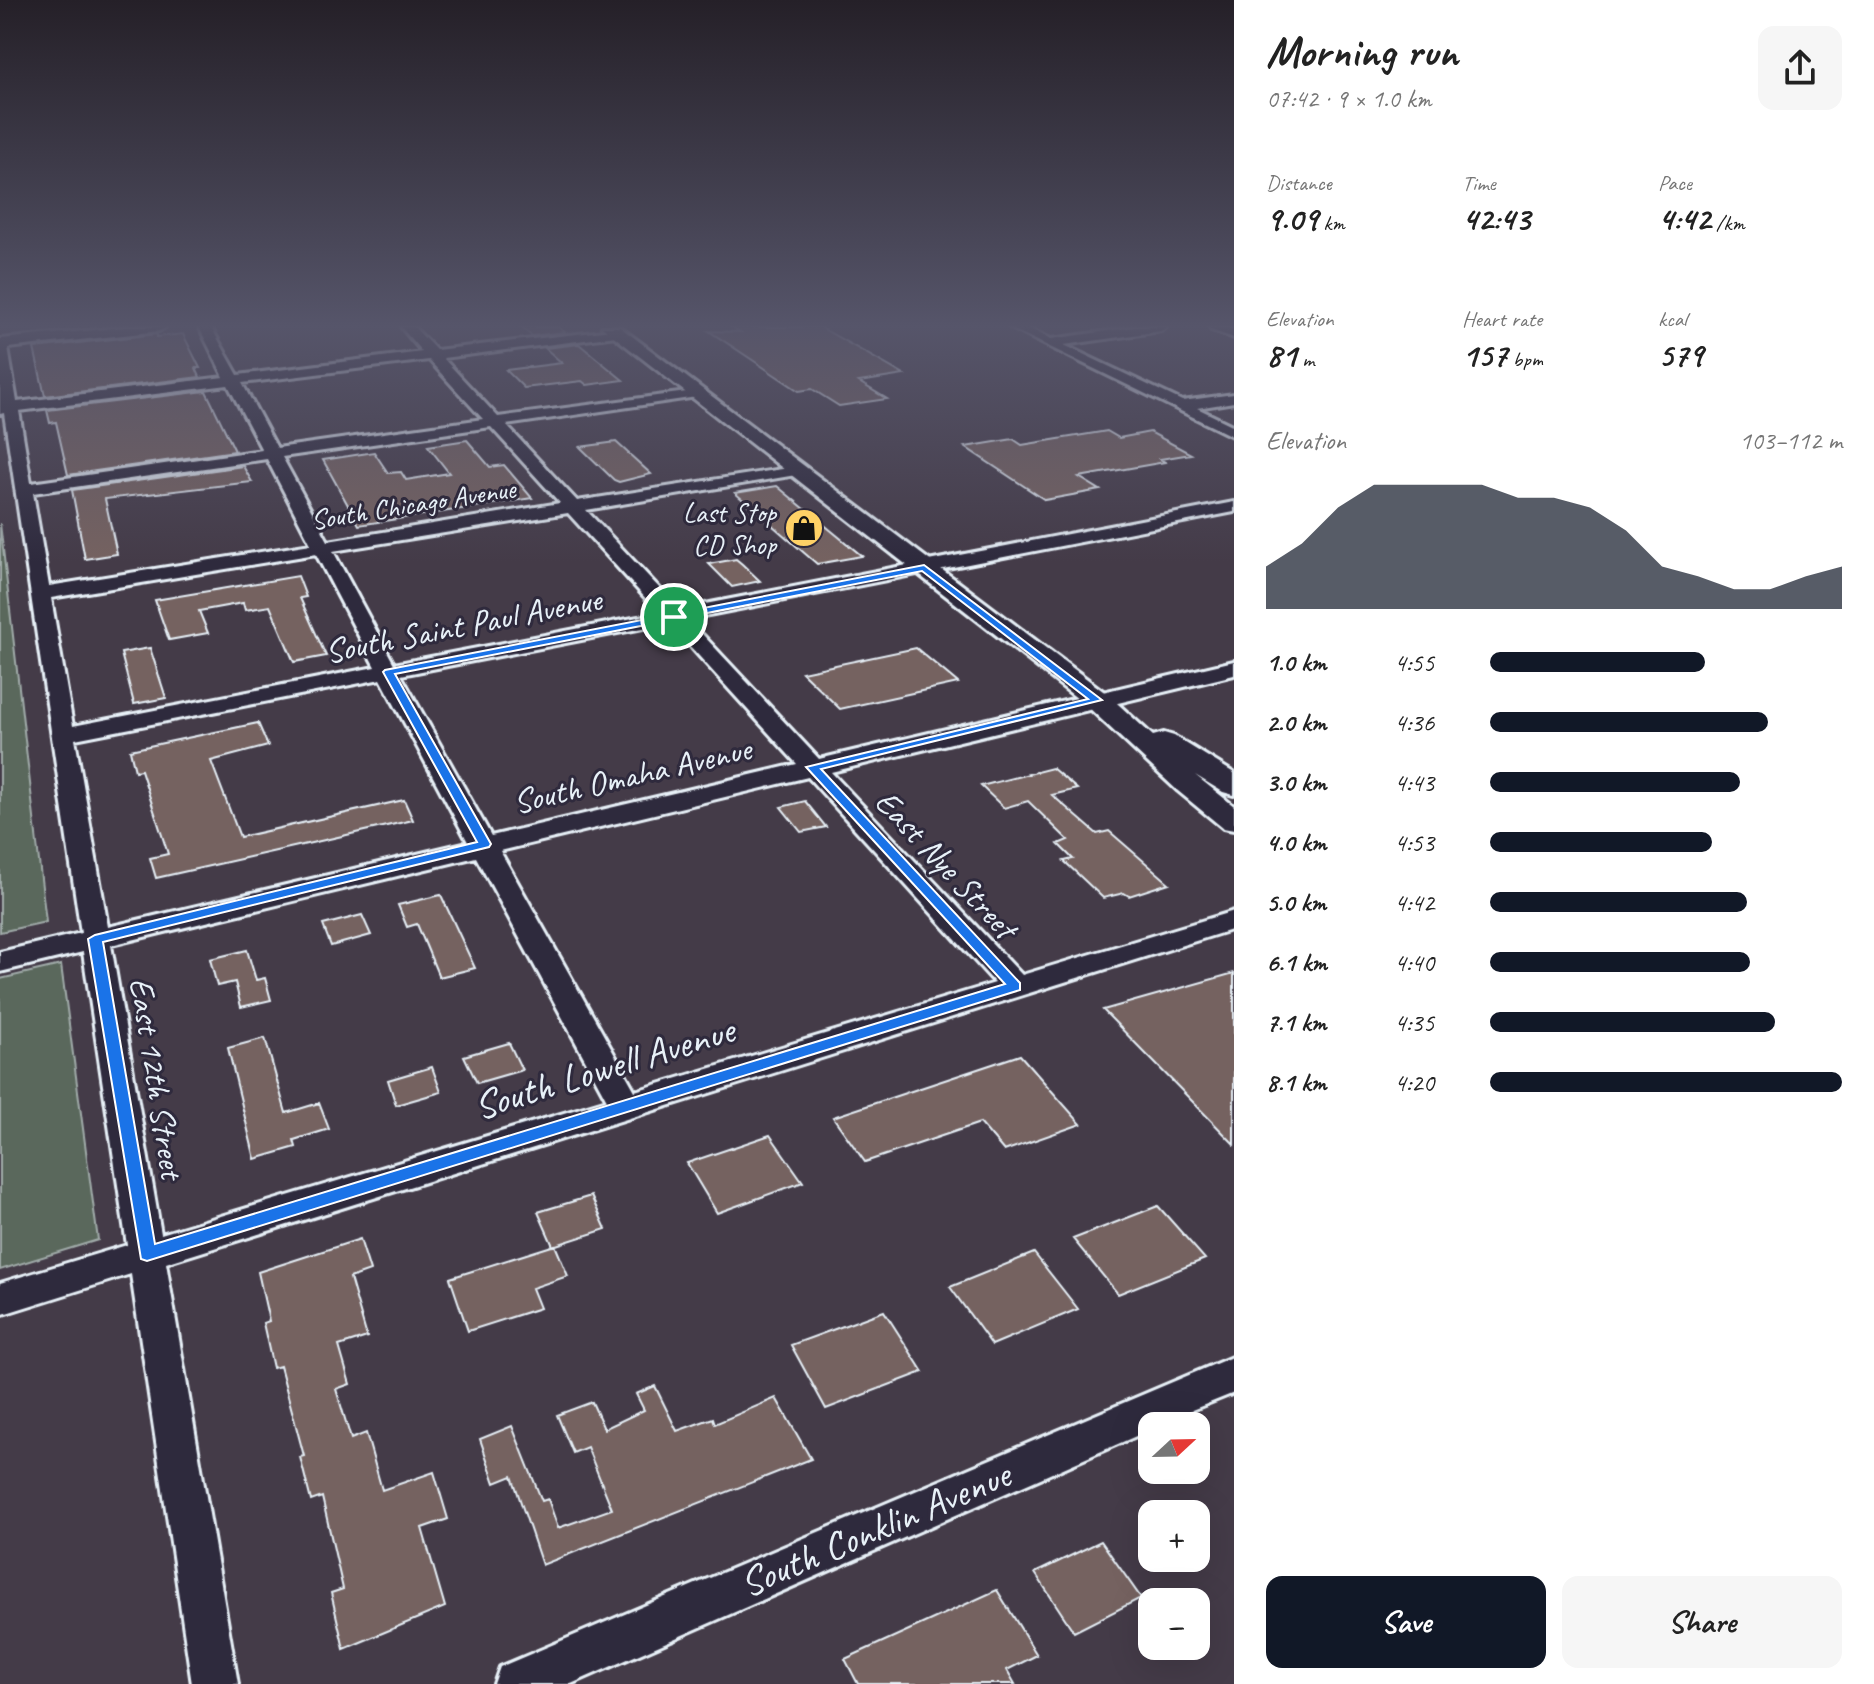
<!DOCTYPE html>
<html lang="en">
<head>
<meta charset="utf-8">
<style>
	:root { --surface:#fff; --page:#f6f6f6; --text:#222; --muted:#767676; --accent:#111827 }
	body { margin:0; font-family:Caveat,sans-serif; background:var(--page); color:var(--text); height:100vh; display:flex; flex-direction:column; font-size:30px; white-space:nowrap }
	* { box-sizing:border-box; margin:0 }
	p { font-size:26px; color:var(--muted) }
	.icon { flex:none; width:44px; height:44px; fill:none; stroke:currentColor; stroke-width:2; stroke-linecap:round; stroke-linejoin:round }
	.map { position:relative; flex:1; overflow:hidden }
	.drawer { display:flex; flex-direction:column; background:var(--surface); width:640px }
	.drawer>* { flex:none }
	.needle { width:52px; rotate:68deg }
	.tools { position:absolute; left:1138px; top:1412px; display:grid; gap:16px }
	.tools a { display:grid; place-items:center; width:72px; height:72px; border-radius:16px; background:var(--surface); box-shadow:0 8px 32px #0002; font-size:40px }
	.pin { position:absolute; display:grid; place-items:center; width:68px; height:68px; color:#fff; margin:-34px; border:4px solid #fff; border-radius:50%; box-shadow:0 2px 8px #0007 }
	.round { display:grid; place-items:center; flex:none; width:84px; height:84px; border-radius:16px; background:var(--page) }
	.overview { display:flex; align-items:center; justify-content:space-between; height:136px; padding:0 32px }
	h1 { font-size:44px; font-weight:700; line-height:60px }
	.figures { display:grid; grid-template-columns:repeat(3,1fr); gap:12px; height:136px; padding:8px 32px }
	.figures div { display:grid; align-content:center }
	.figures b { font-size:34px; font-weight:700 }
	.figures small { font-size:22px; font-weight:400 }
	.figures p { font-size:22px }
	.chart { height:224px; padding:16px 32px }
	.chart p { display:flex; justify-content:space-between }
	.chart svg { width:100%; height:144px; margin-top:8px; fill:var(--accent); opacity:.7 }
	.cta { display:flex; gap:16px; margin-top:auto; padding:16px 32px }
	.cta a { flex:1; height:92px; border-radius:16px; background:var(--accent); color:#fff; font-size:32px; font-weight:700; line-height:92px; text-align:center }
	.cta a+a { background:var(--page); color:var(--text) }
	ul { padding:0 32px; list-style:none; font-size:26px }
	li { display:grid; grid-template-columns:128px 96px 1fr; align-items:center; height:60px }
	li i { height:20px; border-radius:10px; background:var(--accent) }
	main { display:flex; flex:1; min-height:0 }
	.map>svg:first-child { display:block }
	.green { fill:#5a675c; stroke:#a1acaa; stroke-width:2 }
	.building { fill:#746261; stroke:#e8f1f8; stroke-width:2 }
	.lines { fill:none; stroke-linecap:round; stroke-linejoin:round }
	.minor-casing { stroke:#e8f1f8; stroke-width:6 }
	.major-casing { stroke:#e8f1f8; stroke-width:6 }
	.minor { fill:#2f2a3d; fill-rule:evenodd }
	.major { fill:#2f2a3d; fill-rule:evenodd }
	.route { fill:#1a73e8; stroke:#fff; stroke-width:2; fill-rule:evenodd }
	.labels { text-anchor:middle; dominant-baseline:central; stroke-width:6; stroke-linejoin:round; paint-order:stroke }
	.far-street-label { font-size:28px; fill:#e8f1f8; stroke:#2f2a3d }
	.far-poi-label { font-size:28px; fill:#e8f1f8; stroke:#2f2a3d; text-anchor:end }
	.street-label { font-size:34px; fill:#e8f1f8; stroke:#2f2a3d }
	.near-street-label { font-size:40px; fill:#e8f1f8; stroke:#2f2a3d }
</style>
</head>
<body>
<main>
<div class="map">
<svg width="1234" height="1684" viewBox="0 0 1234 1684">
	<rect width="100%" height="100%" fill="#443b48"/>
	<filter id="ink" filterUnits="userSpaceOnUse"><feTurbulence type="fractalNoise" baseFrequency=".0125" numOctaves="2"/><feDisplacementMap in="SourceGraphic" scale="16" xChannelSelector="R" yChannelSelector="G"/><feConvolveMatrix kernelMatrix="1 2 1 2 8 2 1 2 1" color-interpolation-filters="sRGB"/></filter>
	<g filter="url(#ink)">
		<!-- green -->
		<path class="green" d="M 0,523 L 46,922 L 0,932 Z
			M 61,965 L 98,1240 L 0,1270 L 0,979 Z"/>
		<!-- building -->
		<path class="building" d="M 521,327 L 558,327 L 565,332 L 532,336 Z
			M 732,327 L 820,327 L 904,375 L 859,382 L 887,399 L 839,406 L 812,389 L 799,391 L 709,331 L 740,332 Z
			M 157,334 L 157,337 L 183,334 L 200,368 L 196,368 L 200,377 L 45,396 L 34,348 Z
			M 579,344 L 623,380 L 587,385 L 582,381 L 524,388 L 506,370 L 562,363 L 545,348 Z
			M 206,391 L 235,451 L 68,475 L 56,422 L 50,423 L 47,410 Z
			M 1107,431 L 1119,438 L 1150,432 L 1191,454 L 1160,459 L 1165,462 L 1079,477 L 1100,490 L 1045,500 L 965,447 L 1013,439 L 1022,445 Z
			M 467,440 L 490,467 L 504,465 L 532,498 L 359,525 L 323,460 L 374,452 L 388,473 L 401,472 L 406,480 L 449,473 L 428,446 Z
			M 616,442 L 651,474 L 619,482 L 614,480 L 580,447 Z
			M 243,466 L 252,482 L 105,499 L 117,554 L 85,559 L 72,490 Z
			M 777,486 L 862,556 L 817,564 L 735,493 Z
			M 736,559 L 742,564 L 760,581 L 732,587 L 709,564 Z
			M 298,576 L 306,597 L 300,598 L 326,656 L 294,662 L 270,606 L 245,610 L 243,603 L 199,611 L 208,633 L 169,640 L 155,600 Z
			M 150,648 L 166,698 L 134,704 L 121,653 Z
			M 916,648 L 958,683 L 840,709 L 802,672 Z
			M 258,723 L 268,746 L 211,761 L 240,837 L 404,800 L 413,820 L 156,878 L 150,858 L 168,854 L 141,770 L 135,771 L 130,750 Z
			M 1052,768 L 1077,789 L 1052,795 L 1097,834 L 1109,831 L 1169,883 L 1129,896 L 1124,893 L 1103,898 L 1064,861 L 1073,859 L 1058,844 L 1068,840 L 1028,801 L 1004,808 L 981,786 Z
			M 805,801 L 826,827 L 801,832 L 781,807 Z
			M 441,895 L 475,968 L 439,977 L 417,924 L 407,927 L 398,905 Z
			M 362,915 L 371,935 L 331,946 L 323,925 Z
			M 247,950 L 256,980 L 265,978 L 271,1000 L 241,1007 L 235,982 L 217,986 L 210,959 Z
			M 1234,973 L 1234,1144 L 1103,1010 Z
			M 265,1038 L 286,1113 L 319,1103 L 329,1129 L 294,1140 L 296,1147 L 255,1159 L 228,1048 Z
			M 509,1043 L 522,1070 L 477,1083 L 464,1056 Z
			M 1020,1055 L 1081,1124 L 1004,1151 L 980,1123 L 865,1162 L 833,1117 Z
			M 432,1067 L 441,1092 L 396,1105 L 388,1080 Z
			M 770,1135 L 803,1182 L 717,1213 L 687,1163 Z
			M 591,1196 L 606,1229 L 553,1246 L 538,1212 Z
			M 1158,1206 L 1205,1259 L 1118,1294 L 1073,1239 Z
			M 360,1239 L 370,1271 L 350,1278 L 367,1337 L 339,1346 L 350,1384 L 336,1389 L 351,1439 L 366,1433 L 382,1490 L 434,1472 L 448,1519 L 422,1528 L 445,1607 L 344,1649 L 331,1593 L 343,1589 L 322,1497 L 311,1501 L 300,1457 L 304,1456 L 280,1366 L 273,1368 L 263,1323 L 269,1321 L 258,1272 Z
			M 555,1245 L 568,1276 L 532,1288 L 540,1308 L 468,1331 L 450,1278 Z
			M 1034,1253 L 1078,1309 L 992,1345 L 950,1287 Z
			M 884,1311 L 923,1372 L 826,1409 L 791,1345 Z
			M 655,1386 L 677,1431 L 713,1418 L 715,1424 L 776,1398 L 811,1459 L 542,1565 L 512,1476 L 495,1483 L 480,1439 L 512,1426 L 542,1501 L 548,1499 L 558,1528 L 612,1509 L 587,1447 L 573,1453 L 557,1415 L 592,1402 L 604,1429 L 644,1410 L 636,1394 Z
			M 1101,1541 L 1141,1598 L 1074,1632 L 1035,1573 Z
			M 997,1590 L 1037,1655 L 1007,1670 L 1015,1684 L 858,1684 L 845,1659 Z"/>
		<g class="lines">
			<defs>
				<path id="minor" d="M 126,327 L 166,327 L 159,331 L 8,348 L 17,402 L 224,377 L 199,327 L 211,327 L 238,375 L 422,352 L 401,327 L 414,327 L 436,350 L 621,329 L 623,332 L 616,336 L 443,358 L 498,417 L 702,390 L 702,396 L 697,397 L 506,425 L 577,501 L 802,466 L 804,470 L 802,474 L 586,510 L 679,609 L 1234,502 L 1234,512 L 688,619 L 819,759 L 1234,661 L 1234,675 L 831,772 L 1022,975 L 1234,911 L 1234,929 L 166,1263 L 238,1684 L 192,1684 L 131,1274 L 0,1315 L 0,1283 L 127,1245 L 83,952 L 0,972 L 0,952 L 81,933 L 4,413 L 0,414 L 0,339 ZM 429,360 L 483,419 L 277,448 L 242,383 ZM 228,385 L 262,450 L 31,483 L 19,411 ZM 491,427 L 560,503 L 328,541 L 282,457 ZM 267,459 L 311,544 L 49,586 L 33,493 ZM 568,513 L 659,613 L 394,664 L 333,551 ZM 316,554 L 375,667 L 73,726 L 51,598 ZM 669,623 L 797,764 L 491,836 L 401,675 ZM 381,679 L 468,842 L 108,927 L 75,739 ZM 808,777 L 995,983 L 635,1091 L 500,851 ZM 476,857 L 607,1100 L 161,1234 L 111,945 Z
					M 1009,327 L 1026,327 L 1051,339 L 1135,327 L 1167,327 L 1161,331 L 1064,345 L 1182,401 L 1234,394 L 1234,402 L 1197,408 L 1234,426 L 1234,437 Z
					M 1209,327 L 1234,329 L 1234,338 L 1211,330 Z
					M 1234,1356 L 1234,1393 L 1152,1426 L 1152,1429 L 571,1684 L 494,1684 L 500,1667 Z"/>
				<path id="major" d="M 602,327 L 620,327 L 1107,694 L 1153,736 L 1164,733 L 1174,736 L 1234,773 L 1234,795 L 1223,792 L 1195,775 L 1234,806 L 1234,830 L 1223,828 L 1178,791 L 1087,706 Z"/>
			</defs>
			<!-- minor casing -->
			<use href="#minor" class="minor-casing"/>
			<!-- major casing -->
			<use href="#major" class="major-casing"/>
			<!-- minor -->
			<use href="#minor" class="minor"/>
			<!-- major -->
			<use href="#major" class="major"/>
		</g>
	</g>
	<!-- sky -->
	<linearGradient id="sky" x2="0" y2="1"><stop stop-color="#252028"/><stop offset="0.58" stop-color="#56556a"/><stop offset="1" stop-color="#56556a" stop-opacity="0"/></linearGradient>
	<rect width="1234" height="562" fill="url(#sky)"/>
	<!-- route -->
	<path class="route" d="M 924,565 L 1102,700 L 821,769 L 1020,983 L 1020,990 L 147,1261 L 141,1259 L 88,939 L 95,935 L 477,842 L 383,672 L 385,670 ZM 922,571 L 1088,699 L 806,767 L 1005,984 L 155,1244 L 103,942 L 489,847 L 491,844 L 395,674 Z"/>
	<!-- icons -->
	<defs>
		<symbol id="shop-disc" viewBox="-11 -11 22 22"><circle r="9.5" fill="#ffd166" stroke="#2f2a3d"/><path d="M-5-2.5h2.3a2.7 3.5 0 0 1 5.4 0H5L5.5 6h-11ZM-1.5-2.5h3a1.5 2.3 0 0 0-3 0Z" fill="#111"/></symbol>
	</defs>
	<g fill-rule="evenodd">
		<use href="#shop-disc" x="782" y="506" width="44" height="44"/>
	</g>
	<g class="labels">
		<!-- far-street labels -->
		<g class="far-street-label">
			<text transform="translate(413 504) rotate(-9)">South Chicago Avenue</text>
		</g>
		<!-- far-poi labels -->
		<g class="far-poi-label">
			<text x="776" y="512">Last Stop<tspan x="776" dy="32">CD Shop</tspan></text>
		</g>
		<!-- street labels -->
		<g class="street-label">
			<text transform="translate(463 625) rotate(-11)">South Saint Paul Avenue</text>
			<text transform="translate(632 775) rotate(-13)">South Omaha Avenue</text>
			<text transform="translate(946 864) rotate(47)">East Nye Street</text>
			<text transform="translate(157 1078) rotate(81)">East 12th Street</text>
		</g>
		<!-- near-street labels -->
		<g class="near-street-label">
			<text transform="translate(604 1068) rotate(-17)">South Lowell Avenue</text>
			<text transform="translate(875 1529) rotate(-23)">South Conklin Avenue</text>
		</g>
	</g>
</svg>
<div class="tools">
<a><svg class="needle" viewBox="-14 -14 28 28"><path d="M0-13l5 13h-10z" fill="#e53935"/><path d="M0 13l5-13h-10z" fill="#767676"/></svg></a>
<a>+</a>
<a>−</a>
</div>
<div class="pin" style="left:674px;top:617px;background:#1e9e55"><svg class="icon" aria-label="arrive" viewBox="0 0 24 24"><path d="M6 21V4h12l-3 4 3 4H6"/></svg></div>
</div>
<section class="drawer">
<div class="overview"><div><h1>Morning run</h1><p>07:42 · 9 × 1.0 km</p></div><a class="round"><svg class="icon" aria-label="share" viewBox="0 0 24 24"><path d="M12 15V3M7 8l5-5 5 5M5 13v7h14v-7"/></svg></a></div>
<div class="figures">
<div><p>Distance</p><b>9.09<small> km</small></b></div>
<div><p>Time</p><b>42:43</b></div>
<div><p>Pace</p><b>4:42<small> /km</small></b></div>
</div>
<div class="figures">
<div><p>Elevation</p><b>81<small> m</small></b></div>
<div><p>Heart rate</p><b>157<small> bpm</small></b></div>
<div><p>kcal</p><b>579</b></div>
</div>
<div class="chart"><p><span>Elevation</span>103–112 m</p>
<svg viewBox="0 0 160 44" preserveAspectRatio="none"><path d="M0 44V31L10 24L20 13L30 6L40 6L50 6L60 6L70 10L80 10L90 13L100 20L110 31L120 34L130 38L140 38L150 34L160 31V44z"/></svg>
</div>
<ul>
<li><b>1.0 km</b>4:55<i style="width:61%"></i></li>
<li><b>2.0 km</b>4:36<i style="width:79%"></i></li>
<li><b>3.0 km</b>4:43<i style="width:71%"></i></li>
<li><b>4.0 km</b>4:53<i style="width:63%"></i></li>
<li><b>5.0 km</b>4:42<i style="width:73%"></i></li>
<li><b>6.1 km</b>4:40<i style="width:74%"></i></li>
<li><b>7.1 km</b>4:35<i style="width:81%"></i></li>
<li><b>8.1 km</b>4:20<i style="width:100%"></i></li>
</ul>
<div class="cta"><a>Save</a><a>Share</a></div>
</section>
</main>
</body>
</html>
